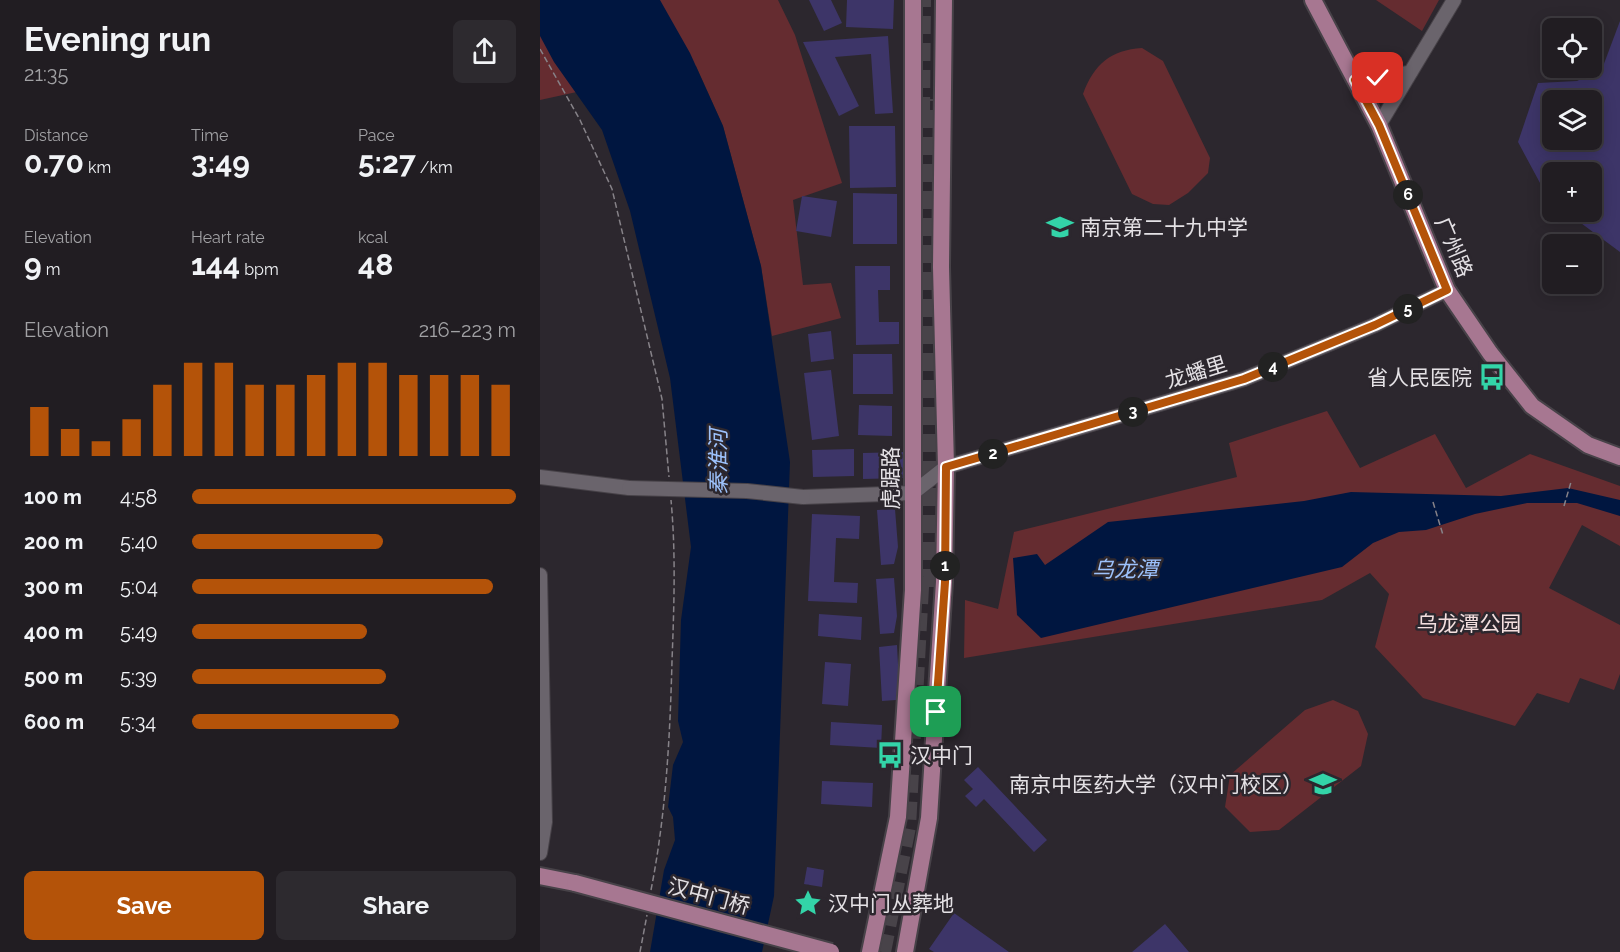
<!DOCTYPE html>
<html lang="en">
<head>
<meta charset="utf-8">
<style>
	:root { --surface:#211d22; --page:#2d2a2f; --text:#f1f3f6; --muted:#a2a2a5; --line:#3e3b40; --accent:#b45309 }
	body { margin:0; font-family:Raleway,"Noto Sans SC",sans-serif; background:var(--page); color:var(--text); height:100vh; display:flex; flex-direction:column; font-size:22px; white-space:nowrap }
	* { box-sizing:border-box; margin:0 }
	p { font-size:20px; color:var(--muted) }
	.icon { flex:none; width:33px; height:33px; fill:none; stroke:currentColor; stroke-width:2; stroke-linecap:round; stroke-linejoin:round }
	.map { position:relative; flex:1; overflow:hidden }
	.details { display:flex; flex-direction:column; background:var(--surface); width:540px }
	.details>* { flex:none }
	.tools { position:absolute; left:1002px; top:18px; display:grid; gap:12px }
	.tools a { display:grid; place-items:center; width:60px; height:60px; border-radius:9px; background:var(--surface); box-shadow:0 3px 15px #0003,0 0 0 2px var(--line); font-size:30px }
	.pin { position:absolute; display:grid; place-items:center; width:51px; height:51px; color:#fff; margin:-26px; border-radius:12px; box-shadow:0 3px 9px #0006 }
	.km { position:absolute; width:30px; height:30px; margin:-15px; border-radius:50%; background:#222; color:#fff; font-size:16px; line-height:30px; text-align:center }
	.round { display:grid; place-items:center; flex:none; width:63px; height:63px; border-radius:9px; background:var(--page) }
	.overview { display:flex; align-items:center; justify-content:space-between; height:102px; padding:0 24px }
	h1 { font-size:33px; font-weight:700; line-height:45px }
	.stats { display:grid; grid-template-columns:repeat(3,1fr); gap:9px; height:102px; padding:6px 24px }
	.stats div { display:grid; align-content:center }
	.stats b { font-size:30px; font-weight:700 }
	.stats small { font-size:16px; font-weight:400 }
	.stats p { font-size:16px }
	.chart { height:168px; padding:12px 24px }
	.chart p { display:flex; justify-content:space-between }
	.chart svg { width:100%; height:108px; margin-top:6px; stroke:var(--accent); stroke-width:6 }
	.primary-button { display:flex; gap:12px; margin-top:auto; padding:12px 24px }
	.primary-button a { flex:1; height:69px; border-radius:9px; background:var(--accent); color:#fff; font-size:24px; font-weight:700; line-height:69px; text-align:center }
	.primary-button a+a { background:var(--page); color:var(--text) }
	ul { padding:0 24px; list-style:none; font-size:20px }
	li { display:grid; grid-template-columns:96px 72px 1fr; align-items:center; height:45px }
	li i { height:15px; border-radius:8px; background:var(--accent) }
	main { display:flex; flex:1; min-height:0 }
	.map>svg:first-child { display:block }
	.green { fill:#652c30 }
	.water { fill:#001640 }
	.building { fill:#3d3568; fill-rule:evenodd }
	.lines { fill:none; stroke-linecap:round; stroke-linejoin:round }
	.highway-tunnel { stroke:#484349; stroke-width:18; stroke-dasharray:18 9; stroke-linecap:butt }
	.minor-casing { stroke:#474248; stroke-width:16 }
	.major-casing { stroke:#474248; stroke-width:20 }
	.path { stroke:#878389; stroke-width:1.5; stroke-dasharray:6 3; stroke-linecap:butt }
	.minor { stroke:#6a646c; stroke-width:14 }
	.major { stroke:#a77791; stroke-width:16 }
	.minor-bridge-casing { stroke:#474248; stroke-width:16; stroke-linecap:butt }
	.major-bridge-casing { stroke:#474248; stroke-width:20; stroke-linecap:butt }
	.minor-bridge { stroke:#6a646c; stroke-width:14 }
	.major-bridge { stroke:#a77791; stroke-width:16 }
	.route-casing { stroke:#fff; stroke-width:12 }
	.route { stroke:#b45309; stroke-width:8 }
	.labels { text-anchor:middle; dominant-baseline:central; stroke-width:5; stroke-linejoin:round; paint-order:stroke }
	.poi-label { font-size:21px; fill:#e4e1e5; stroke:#2c272e; text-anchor:start }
	.street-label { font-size:21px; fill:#e4e1e5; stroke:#2c272e }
	.park-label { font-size:21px; fill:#f4dfdf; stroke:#2c272e }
	.water-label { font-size:22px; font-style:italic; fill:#9cc1fb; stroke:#2c272e }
</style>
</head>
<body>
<main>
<section class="details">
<div class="overview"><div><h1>Evening run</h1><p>21:35</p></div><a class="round"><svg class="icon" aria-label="share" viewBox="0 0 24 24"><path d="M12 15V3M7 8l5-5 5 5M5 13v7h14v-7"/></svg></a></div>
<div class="stats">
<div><p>Distance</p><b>0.70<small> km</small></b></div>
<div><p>Time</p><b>3:49</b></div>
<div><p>Pace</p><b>5:27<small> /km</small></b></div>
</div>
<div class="stats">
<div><p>Elevation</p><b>9<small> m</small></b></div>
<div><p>Heart rate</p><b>144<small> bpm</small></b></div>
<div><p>kcal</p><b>48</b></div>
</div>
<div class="chart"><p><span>Elevation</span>216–223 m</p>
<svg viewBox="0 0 160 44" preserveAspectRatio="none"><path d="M5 44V24M15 44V33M25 44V38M35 44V29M45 44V15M55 44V6M65 44V6M75 44V15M85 44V15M95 44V11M105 44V6M115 44V6M125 44V11M135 44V11M145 44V11M155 44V15"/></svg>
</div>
<ul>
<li><b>100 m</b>4:58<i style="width:100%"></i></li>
<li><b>200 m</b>5:40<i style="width:59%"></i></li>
<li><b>300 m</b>5:04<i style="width:93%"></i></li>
<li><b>400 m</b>5:49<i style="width:54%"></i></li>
<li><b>500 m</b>5:39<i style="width:60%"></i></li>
<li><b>600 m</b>5:34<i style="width:64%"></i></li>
</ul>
<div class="primary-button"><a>Save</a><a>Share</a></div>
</section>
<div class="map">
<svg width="1080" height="952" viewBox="0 0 1080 952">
	<rect width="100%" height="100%" fill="#2c272e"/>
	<!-- green -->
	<path class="green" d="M 0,0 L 238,0 L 255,35 L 302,183 L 253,200 L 263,285 L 291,283 L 301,318 L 232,336 L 221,266 L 183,126 L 156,66 L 0,100 Z
		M 836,0 L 899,0 L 882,31 Z
		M 602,48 L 623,61 L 670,158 L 668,173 L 648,193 L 629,205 L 613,204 L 592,194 L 543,94 C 554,64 571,50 602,48 Z
		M 787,411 L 820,468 L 895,434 L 926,488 L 990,454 L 1080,486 L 1080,546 L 1042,525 L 1009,588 L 1080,625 L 1080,674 L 1074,690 L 1040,678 L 1029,703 L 997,693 L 975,726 L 883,698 L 835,647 L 849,594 L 830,573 L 782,600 L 424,658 L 425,600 L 458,609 L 474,532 L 697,477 L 689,443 Z
		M 793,700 L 818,711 L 828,734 L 821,766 L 739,830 L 710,832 L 685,807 L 690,775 L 765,710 Z"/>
	<!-- water -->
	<path class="water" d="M 0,0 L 120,0 L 150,53 L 183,126 L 221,266 L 250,462 L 234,896 L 222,952 L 110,952 L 124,870 L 135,840 L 133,817 L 128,807 L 133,765 L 143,742 L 138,721 L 141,620 L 151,547 L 130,378 L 90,211 L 62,130 L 14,62 L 0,36 Z
		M 1028,488 L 1080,500 L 1080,516 L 1037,503 L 987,503 L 935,514 L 886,530 L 859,532 L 833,543 L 802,567 L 501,638 L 477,615 L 473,558 L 497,554 L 505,565 L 568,522 L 764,501 L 811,492 L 961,496 Z"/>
	<!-- building -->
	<path class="building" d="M 269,0 L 291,0 L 302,23 L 284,31 Z
		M 307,0 L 354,0 L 353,29 L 306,27 Z
		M 1080,21 L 1080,252 L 1026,212 L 1052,212 L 1052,172 L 1012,172 L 1012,201 L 1007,196 L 978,142 L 998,83 L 1037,81 L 1062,69 ZM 1012,100 L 1052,100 L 1052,140 L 1012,140 Z
		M 348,36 L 353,113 L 335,114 L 331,54 L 295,57 L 319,106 L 299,116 L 263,42 Z
		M 309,126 L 355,126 L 356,187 L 310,188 Z
		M 313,193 L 357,194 L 357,244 L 313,244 Z
		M 262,196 L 297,201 L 291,237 L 256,231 Z
		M 315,266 L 350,266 L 350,290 L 338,290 L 339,322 L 359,322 L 359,344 L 316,345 Z
		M 291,331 L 294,359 L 271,362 L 268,334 Z
		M 313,354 L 352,354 L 353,394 L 313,394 Z
		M 291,370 L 299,436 L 272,440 L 264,373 Z
		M 319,405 L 352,406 L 352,436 L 318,435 Z
		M 314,449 L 314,476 L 273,477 L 272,450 Z
		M 364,452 L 365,478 L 323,479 L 323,453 Z
		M 355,509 L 358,547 L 354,564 L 341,565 L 337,510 Z
		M 272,514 L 320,516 L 319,539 L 296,538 L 294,582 L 318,583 L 317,603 L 268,601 Z
		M 354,578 L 357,616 L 354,633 L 340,634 L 336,579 Z
		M 279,614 L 322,617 L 321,640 L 278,636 Z
		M 357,645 L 359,684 L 356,700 L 342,701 L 339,647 Z
		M 285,662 L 311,664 L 308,706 L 282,704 Z
		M 291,722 L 342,725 L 341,748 L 290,745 Z
		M 438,767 L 507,840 L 494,852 L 444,799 L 436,807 L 425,796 L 433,789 L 424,780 Z
		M 282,781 L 333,783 L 332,807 L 281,804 Z
		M 267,867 L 284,870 L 282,887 L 264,884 Z
		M 414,913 L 469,952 L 394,952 L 389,949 Z
		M 625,924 L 649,952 L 592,952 Z"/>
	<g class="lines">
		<!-- highway-tunnel -->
		<path class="highway-tunnel" d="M 381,115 L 382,0
			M 392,587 L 392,99
			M 342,952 L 367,827 L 381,569"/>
		<defs>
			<path id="minor" d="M 815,79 L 851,77 L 871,72
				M 839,125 L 914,0
				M 0,477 L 89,488
				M 263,497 L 373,493 L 406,467 L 704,379 L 835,325 L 907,290
				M 0,575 L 5,822 L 0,853"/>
			<path id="major" d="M 773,0 L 839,125 L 907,290 L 950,353 L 992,406 L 1048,445 L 1080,457
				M 0,876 L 35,883
				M 330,952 L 358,817 L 373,590 L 373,0
				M 365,952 L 389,818 L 404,582 L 406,467 L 401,267 L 404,0"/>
		</defs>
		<!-- minor casing -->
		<use href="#minor" class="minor-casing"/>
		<!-- major casing -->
		<use href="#major" class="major-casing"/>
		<!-- path -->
		<path class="path" d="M 0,49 L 40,120 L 72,189 L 122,399 L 129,477
			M 893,502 L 903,535
			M 1024,506 L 1031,482
			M 111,890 C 126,814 130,737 132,661 C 134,607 136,554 131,500
			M 100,952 L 107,915"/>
		<!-- minor -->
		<use href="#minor" class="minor"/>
		<!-- major -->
		<use href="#major" class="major"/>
		<defs>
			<path id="minor-bridge" d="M 89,488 L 207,491 L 263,497"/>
			<path id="major-bridge" d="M 35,883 L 291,952"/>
		</defs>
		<!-- minor-bridge casing -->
		<use href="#minor-bridge" class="minor-bridge-casing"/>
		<!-- major-bridge casing -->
		<use href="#major-bridge" class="major-bridge-casing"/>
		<!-- minor-bridge -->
		<use href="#minor-bridge" class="minor-bridge"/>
		<!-- major-bridge -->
		<use href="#major-bridge" class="major-bridge"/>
	</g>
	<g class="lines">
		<defs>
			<path id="route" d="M 396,712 L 405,582 L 406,467 L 704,379 L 835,325 L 907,290 L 839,125 L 815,80 L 838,78"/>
		</defs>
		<!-- route casing -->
		<use href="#route" class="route-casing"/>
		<!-- route -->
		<use href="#route" class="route"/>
	</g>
	<!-- icons -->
	<defs>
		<symbol id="school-bare" viewBox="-9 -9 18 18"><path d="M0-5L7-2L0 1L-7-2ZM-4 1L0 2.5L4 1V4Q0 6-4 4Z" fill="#33d4a8" stroke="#2c272e" stroke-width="2.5" paint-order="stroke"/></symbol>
		<symbol id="bus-bare" viewBox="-9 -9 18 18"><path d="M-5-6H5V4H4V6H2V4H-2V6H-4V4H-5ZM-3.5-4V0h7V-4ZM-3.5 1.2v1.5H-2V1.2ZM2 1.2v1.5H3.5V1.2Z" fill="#33d4a8" stroke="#2c272e" stroke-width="2.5" paint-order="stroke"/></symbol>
		<symbol id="university-bare" viewBox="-9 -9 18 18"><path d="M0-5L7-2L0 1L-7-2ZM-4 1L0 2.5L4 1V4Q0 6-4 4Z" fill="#33d4a8" stroke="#2c272e" stroke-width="2.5" paint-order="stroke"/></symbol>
		<symbol id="sight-bare" viewBox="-9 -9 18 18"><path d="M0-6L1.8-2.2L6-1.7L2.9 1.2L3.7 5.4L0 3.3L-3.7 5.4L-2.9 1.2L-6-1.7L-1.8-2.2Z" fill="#33d4a8" stroke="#2c272e" stroke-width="2.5" paint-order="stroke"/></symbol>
	</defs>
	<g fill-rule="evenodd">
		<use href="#school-bare" x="501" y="208" width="38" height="38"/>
		<use href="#bus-bare" x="933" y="358" width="38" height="38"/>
		<use href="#bus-bare" x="331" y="736" width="38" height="38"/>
		<use href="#university-bare" x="764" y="765" width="38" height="38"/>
		<use href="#sight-bare" x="249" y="884" width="38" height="38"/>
	</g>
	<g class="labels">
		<!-- poi labels -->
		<g class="poi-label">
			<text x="540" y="227">南京第二十九中学</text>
			<text x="932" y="377" text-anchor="end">省人民医院</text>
			<text x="370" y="755">汉中门</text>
			<text x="763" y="784" text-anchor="end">南京中医药大学（汉中门校区）</text>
			<text x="288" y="903">汉中门丛葬地</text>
		</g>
		<!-- street labels -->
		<g class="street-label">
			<text transform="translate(914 247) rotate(67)">广州路</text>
			<text transform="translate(656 372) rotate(-17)">龙蟠里</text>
			<text transform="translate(350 478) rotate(-90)">虎踞路</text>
			<text transform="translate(169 896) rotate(15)">汉中门桥</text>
		</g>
		<!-- park labels -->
		<g class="park-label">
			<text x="929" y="623">乌龙潭公园</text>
		</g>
		<!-- water labels -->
		<g class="water-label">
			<text transform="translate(178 462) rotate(-90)">秦淮河</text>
			<text x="585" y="569">乌龙潭</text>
		</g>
	</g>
</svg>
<div class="tools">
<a><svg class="icon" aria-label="locate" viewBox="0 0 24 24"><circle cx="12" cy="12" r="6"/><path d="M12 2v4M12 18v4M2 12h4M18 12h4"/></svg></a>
<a><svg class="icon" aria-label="layers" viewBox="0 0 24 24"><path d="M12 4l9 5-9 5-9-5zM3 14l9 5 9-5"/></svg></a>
<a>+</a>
<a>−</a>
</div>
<div class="pin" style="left:396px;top:712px;background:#1e9e55"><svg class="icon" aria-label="arrive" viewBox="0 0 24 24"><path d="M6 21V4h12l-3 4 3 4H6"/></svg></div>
<div class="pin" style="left:838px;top:78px;background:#d93025"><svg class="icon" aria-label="check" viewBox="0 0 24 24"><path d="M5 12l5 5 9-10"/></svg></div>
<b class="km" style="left:405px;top:566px">1</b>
<b class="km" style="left:453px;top:454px">2</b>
<b class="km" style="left:593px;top:412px">3</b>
<b class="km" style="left:733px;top:367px">4</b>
<b class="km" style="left:868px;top:309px">5</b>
<b class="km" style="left:868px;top:195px">6</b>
</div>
</main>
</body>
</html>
